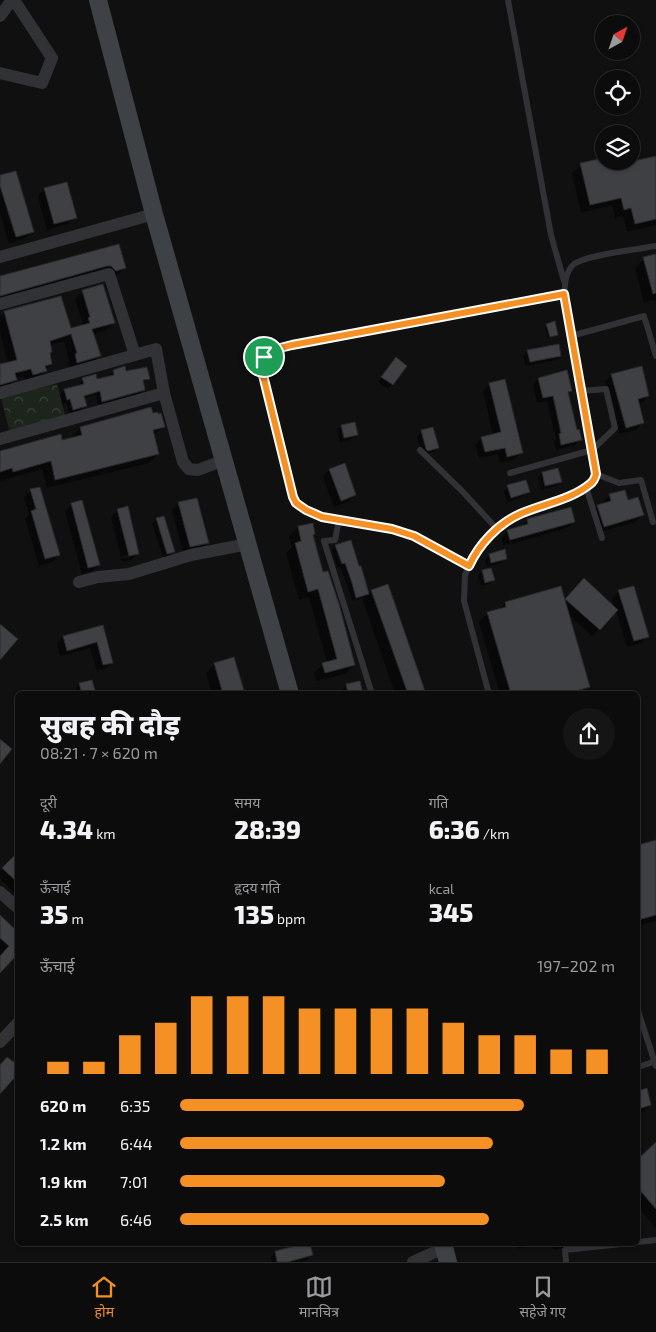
<!DOCTYPE html>
<html lang="hi">
<head>
<meta charset="utf-8">
<style>
	:root { --surface:#0c0c0d; --page:#151516; --text:#f1f3f6; --muted:#9a9b9d; --line:#2c2c2e; --accent:#f59124 }
	body { margin:0; font-family:"Exo 2","Noto Sans Devanagari",sans-serif; background:var(--page); color:var(--text); height:100vh; display:flex; flex-direction:column; font-size:19px; white-space:nowrap }
	* { box-sizing:border-box; margin:0 }
	p { font-size:16px; color:var(--muted) }
	.icon { flex:none; width:28px; height:28px; fill:none; stroke:currentColor; stroke-width:2; stroke-linecap:round; stroke-linejoin:round }
	.map { position:relative; flex:1; overflow:hidden }
	.panel { position:absolute; left:15px; top:691px; width:625px; height:555px; display:flex; flex-direction:column; background:var(--surface); border-radius:8px; box-shadow:0 1px 4px #0004,0 0 0 1px var(--line) }
	.panel>* { flex:none }
	.needle { width:32px; rotate:40deg }
	.fabs { position:absolute; left:595px; top:15px; display:grid; gap:10px }
	.fabs a { display:grid; place-items:center; width:45px; height:45px; border-radius:50%; background:var(--surface); box-shadow:0 1px 4px #0004,0 0 0 1px var(--line); font-size:25px }
	.pin { position:absolute; display:grid; place-items:center; width:42px; height:42px; color:#fff; margin:-21px; border:2px solid #fff; border-radius:50%; box-shadow:0 1px 5px #0007 }
	.round { display:grid; place-items:center; flex:none; width:52px; height:52px; border-radius:26px; background:var(--page) }
	.summary { display:flex; align-items:center; justify-content:space-between; height:85px; padding:0 25px }
	h1 { font-size:28px; font-weight:800; line-height:38px }
	.metrics { display:grid; grid-template-columns:repeat(3,1fr); gap:8px; height:85px; padding:5px 25px }
	.metrics div { display:grid; align-content:center }
	.metrics b { font-size:25px; font-weight:800 }
	.metrics small { font-size:14px; font-weight:400 }
	.metrics p { font-size:14px }
	.chart { height:140px; padding:10px 25px }
	.chart p { display:flex; justify-content:space-between }
	.chart svg { width:100%; height:90px; margin-top:5px; stroke:var(--accent); stroke-width:6 }
	ul { padding:0 25px; list-style:none; font-size:16px }
	li { display:grid; grid-template-columns:80px 60px 1fr; align-items:center; height:38px }
	li i { height:12px; border-radius:6px; background:var(--accent) }
	.dock { display:flex; justify-content:space-around; align-items:center; height:70px; border-top:1px solid var(--line); background:var(--surface); font-size:14px; color:var(--muted) }
	.dock a { display:grid; justify-items:center; gap:2px }
	.dock .active { color:var(--accent) }
	.map>svg:first-child { display:block }
	.park { fill:url(#park-crowns) }
	.shadow { fill:#0007; fill-rule:evenodd }
	.building { fill:#3e4044; stroke:#292a2d }
	.lines { fill:none; stroke-linecap:round; stroke-linejoin:round }
	.lane { stroke:#303236; stroke-width:6 }
	.street { stroke:#303236; stroke-width:12 }
	.secondary { stroke:#3e4146; stroke-width:18 }
	.route-casing { stroke:#fff; stroke-width:10 }
	.route { stroke:#f59124; stroke-width:6 }
</style>
</head>
<body>
<div class="map">
<svg width="656" height="1262" viewBox="0 0 656 1262">
	<defs>
		<pattern id="park-crowns" width="20" height="18" patternUnits="userSpaceOnUse" patternTransform="scale(1.25)"><rect width="20" height="18" fill="#1c241c"/><path d="M2 6a3 3 0 1 1 6 0M12 15a3 3 0 1 1 6 0" fill="none" stroke="#3a413b"/></pattern>
	</defs>
	<rect width="100%" height="100%" fill="#101011"/>
	<!-- park -->
	<path class="park" d="M 57,384 L 66,419 L 10,433 L 1,397 Z"/>
	<!-- shadow -->
	<path class="shadow" d="M 656,155 L 656,225 L 627,232 L 623,216 L 615,218 L 612,205 L 581,213 L 572,173 L 581,165 L 604,161 L 613,171 L 625,168 L 630,163 L 645,160 L 648,157 Z
		M 0,177 L 33,232 L 26,238 L 9,244 L 0,214 Z
		M 45,189 L 75,218 L 68,224 L 47,230 L 38,196 Z
		M 118,245 L 125,268 L 115,277 L 0,301 L 0,278 Z
		M 656,255 L 656,305 L 655,300 L 644,303 L 635,268 L 644,258 Z
		M 83,291 L 114,323 L 106,330 L 93,334 L 99,356 L 92,363 L 70,370 L 68,362 L 69,361 L 64,341 L 50,345 L 51,352 L 49,354 L 51,364 L 38,379 L 25,382 L 24,376 L 15,378 L 16,379 L 8,387 L 0,389 L 0,365 L 8,363 L 0,332 L 0,317 L 5,312 L 70,330 L 83,325 L 75,299 Z
		M 547,325 L 557,335 L 555,336 L 548,338 L 545,327 Z
		M 528,352 L 560,355 L 556,360 L 526,366 L 523,356 Z
		M 392,363 L 406,366 L 388,389 L 378,382 Z
		M 113,371 L 148,378 L 142,383 L 144,390 L 139,394 L 98,405 L 96,395 L 83,398 L 85,406 L 81,410 L 69,414 L 66,403 L 62,404 L 60,394 L 65,390 L 79,387 L 79,384 L 83,379 L 96,380 L 109,377 L 109,375 Z
		M 612,375 L 648,396 L 642,402 L 637,403 L 642,423 L 636,430 L 619,434 L 605,381 Z
		M 538,379 L 570,391 L 567,394 L 576,432 L 580,440 L 575,445 L 556,450 L 554,441 L 556,439 L 547,401 L 537,403 L 533,385 Z
		M 490,384 L 521,453 L 514,460 L 500,463 L 498,454 L 479,458 L 475,445 L 482,438 L 493,435 L 483,391 Z
		M 150,408 L 152,415 L 164,426 L 153,436 L 158,454 L 149,463 L 47,488 L 42,469 L 0,481 L 0,452 L 62,442 L 72,439 L 71,437 L 80,428 Z
		M 342,426 L 356,435 L 352,439 L 340,442 L 337,430 Z
		M 422,431 L 438,448 L 433,452 L 424,455 L 422,454 L 417,436 Z
		M 557,469 L 561,481 L 556,486 L 541,490 L 538,478 L 542,473 Z
		M 329,470 L 355,495 L 348,502 L 334,507 L 323,477 Z
		M 508,486 L 529,492 L 524,496 L 507,502 L 504,491 Z
		M 31,491 L 59,555 L 52,562 L 39,566 L 25,519 L 29,515 L 24,497 Z
		M 610,495 L 627,502 L 642,515 L 636,522 L 597,533 L 591,513 L 598,506 L 604,504 L 603,502 Z
		M 179,504 L 207,543 L 200,550 L 183,553 L 172,510 Z
		M 72,505 L 99,565 L 92,571 L 82,574 L 65,511 Z
		M 118,510 L 138,553 L 131,560 L 122,562 L 111,517 ZM 131,554 L 131,557 L 123,559 L 122,556 Z
		M 163,518 L 173,551 L 169,556 L 163,557 L 152,524 L 156,520 Z
		M 528,520 L 574,522 L 567,528 L 512,544 L 509,534 L 507,534 L 510,544 L 503,546 L 501,538 L 508,531 L 521,527 Z
		M 298,527 L 312,536 L 322,574 L 354,665 L 345,674 L 316,681 L 314,673 L 323,664 L 327,663 L 309,597 L 299,600 L 286,553 L 292,547 L 289,536 Z
		M 336,546 L 358,568 L 360,567 L 368,595 L 372,591 L 424,694 L 395,694 L 362,598 L 352,601 L 348,587 L 340,567 L 337,568 L 332,550 Z
		M 504,551 L 506,558 L 501,563 L 487,567 L 485,560 L 489,555 Z
		M 491,569 L 493,580 L 489,584 L 481,586 L 478,576 L 482,571 Z
		M 577,587 L 615,609 L 612,598 L 619,591 L 647,636 L 641,643 L 627,647 L 616,610 L 592,636 L 568,614 L 589,686 L 581,694 L 500,694 L 479,622 L 488,613 L 498,610 L 505,603 L 564,601 Z
		M 102,627 L 112,662 L 105,669 L 97,671 L 90,648 L 60,656 L 57,644 L 63,637 Z
		M 215,664 L 243,694 L 212,694 L 206,673 Z
		M 359,683 L 361,694 L 340,694 L 340,692 L 346,686 Z
		M 80,684 L 95,694 L 77,694 L 76,688 Z
		M 638,778 L 640,787 L 638,790 Z
		M 656,841 L 656,921 L 638,926 L 638,846 Z
		M 14,858 L 18,862 L 18,896 L 0,879 L 0,872 Z
		M 0,917 L 18,933 L 18,957 L 14,961 L 11,958 L 0,971 Z
		M 646,1090 L 650,1105 L 643,1112 L 638,1113 L 638,1092 Z
		M 656,1144 L 656,1228 L 638,1208 L 638,1161 Z
		M 309,1244 L 312,1255 L 307,1260 L 298,1262 L 272,1262 L 271,1257 L 275,1252 Z
		M 517,1244 L 534,1244 L 518,1249 Z
		M 552,1244 L 581,1244 L 553,1250 Z"/>
	<!-- building -->
	<path class="building" d="M 656,156 L 656,219 L 635,224 L 631,208 L 624,210 L 621,198 L 590,205 L 580,163 L 604,158 L 604,161 L 612,161 L 614,170 L 630,166 L 629,162 Z
		M 16,171 L 34,232 L 16,237 L 0,186 L 0,175 Z
		M 67,182 L 77,218 L 54,224 L 44,188 Z
		M 119,244 L 126,268 L 116,271 L 111,266 L 107,266 L 0,296 L 0,276 Z
		M 656,254 L 656,293 L 653,294 L 643,257 Z
		M 103,284 L 115,323 L 92,329 L 101,356 L 77,363 L 75,354 L 77,353 L 71,334 L 50,341 L 52,352 L 50,353 L 52,364 L 45,366 L 47,371 L 33,375 L 31,369 L 15,373 L 17,380 L 0,385 L 0,364 L 17,360 L 4,311 L 61,296 L 71,328 L 90,323 L 88,318 L 90,317 L 82,290 Z
		M 555,321 L 558,335 L 550,337 L 546,324 Z
		M 559,344 L 561,356 L 530,362 L 527,350 Z
		M 396,357 L 407,366 L 393,385 L 381,377 Z
		M 125,366 L 126,371 L 147,367 L 150,379 L 143,380 L 145,390 L 102,402 L 100,391 L 84,396 L 87,406 L 73,410 L 70,399 L 67,400 L 64,389 L 84,384 L 82,378 L 96,374 L 97,379 L 114,375 L 113,370 Z
		M 642,366 L 649,396 L 638,399 L 644,423 L 626,428 L 611,374 Z
		M 567,370 L 572,391 L 568,392 L 577,430 L 579,429 L 582,440 L 561,445 L 559,434 L 561,433 L 553,396 L 543,398 L 538,378 Z
		M 505,379 L 523,453 L 507,457 L 505,448 L 485,452 L 481,437 L 501,432 L 489,383 Z
		M 151,407 L 153,413 L 158,412 L 158,414 L 161,413 L 165,427 L 153,430 L 159,454 L 55,480 L 51,461 L 13,472 L 12,468 L 0,472 L 0,451 L 61,434 L 62,440 L 82,435 L 80,427 Z
		M 355,422 L 358,435 L 344,438 L 341,425 Z
		M 433,427 L 439,448 L 428,451 L 426,449 L 421,430 Z
		M 345,463 L 356,495 L 341,501 L 329,469 Z
		M 558,468 L 562,482 L 545,486 L 542,472 Z
		M 526,480 L 530,492 L 511,498 L 507,485 Z
		M 40,487 L 60,555 L 45,559 L 31,511 L 36,509 L 30,489 Z
		M 625,490 L 628,500 L 638,497 L 644,515 L 604,527 L 597,505 L 611,501 L 609,494 Z
		M 197,498 L 209,543 L 190,547 L 178,502 Z
		M 82,500 L 100,565 L 88,568 L 71,503 Z
		M 128,506 L 139,554 L 129,556 L 117,509 Z
		M 571,507 L 575,522 L 510,540 L 507,530 L 528,524 L 527,519 Z
		M 164,516 L 175,552 L 167,554 L 156,518 Z
		M 313,523 L 315,534 L 313,535 L 323,572 L 328,571 L 339,604 L 355,665 L 325,673 L 322,663 L 337,659 L 318,589 L 308,592 L 295,543 L 301,541 L 298,526 Z
		M 351,540 L 359,566 L 361,566 L 369,594 L 356,598 L 352,583 L 345,563 L 342,564 L 335,545 Z
		M 505,549 L 507,559 L 491,563 L 489,554 Z
		M 491,568 L 495,580 L 485,583 L 482,570 Z
		M 584,578 L 618,610 L 600,630 L 565,599 Z
		M 388,584 L 426,694 L 408,694 L 371,590 Z
		M 561,586 L 590,687 L 566,694 L 511,694 L 487,612 L 506,607 L 505,602 Z
		M 634,586 L 649,637 L 634,641 L 618,590 Z
		M 0,624 L 18,639 L 0,660 Z
		M 103,625 L 113,663 L 103,665 L 97,642 L 67,651 L 63,636 Z
		M 234,657 L 245,694 L 223,694 L 214,663 Z
		M 92,680 L 96,694 L 82,694 L 79,683 Z
		M 360,681 L 363,694 L 348,694 L 346,684 Z
		M 0,739 L 12,749 L 0,764 Z
		M 656,840 L 656,915 L 638,920 L 638,845 Z
		M 18,852 L 18,883 L 2,868 Z
		M 0,915 L 18,932 L 18,954 L 0,973 L 0,956 L 9,946 L 0,938 Z
		M 7,1057 L 18,1065 L 18,1074 L 0,1094 L 0,1065 Z
		M 647,1088 L 651,1105 L 638,1109 L 638,1091 Z
		M 656,1142 L 656,1209 L 638,1188 L 638,1159 Z
		M 304,1244 L 310,1244 L 313,1255 L 288,1262 L 277,1262 L 275,1251 Z"/>
	<g class="lines">
		<!-- lane -->
		<path class="lane" d="M 508,0 L 551,235 L 564,281
			M 571,336 L 644,316 L 656,356
			M 420,450 L 463,492 L 497,529
			M 510,473 L 592,450 L 615,428 L 606,389 L 581,391
			M 596,474 L 619,483 L 641,480 L 653,522
			M 586,487 L 602,538
			M 339,520 L 335,540 L 324,541 L 372,694
			M 469,565 L 414,536 L 392,529 L 322,517 L 306,510 L 296,503 L 293,497 L 261,367 L 263,357 L 276,349 L 292,345 L 564,294
			M 489,694 L 464,601 L 465,575 L 475,553 L 486,540 L 499,527 L 518,515 L 574,494 L 592,483 L 596,474 L 564,298 C 565,287 564,274 573,265 C 583,255 639,249 656,246
			M 638,1011 L 656,1066
			M 638,1067 L 656,1061
			M 638,1242 L 656,1240
			M 566,1262 L 565,1250 L 621,1244"/>
		<!-- street -->
		<path class="street" d="M 0,16 L 12,0
			M 0,73 L 42,83 L 52,58 L 14,0
			M 0,257 L 154,214
			M 0,304 L 109,274 L 135,355
			M 0,393 L 156,349 L 164,393 L 183,462 L 189,469 L 198,470 L 224,460
			M 0,439 L 164,393
			M 79,582 L 98,577 L 129,574 L 191,555 L 248,544
			M 0,892 L 18,908
			M 0,1042 L 18,1023
			M 413,1262 L 444,1248"/>
		<!-- secondary -->
		<path class="secondary" d="M 98,0 L 154,214 L 290,694
			M 443,1244 L 448,1262"/>
	</g>
	<g class="lines">
		<defs>
			<path id="route" d="M 564,294 L 596,474 C 595,478 593,482 590,484 C 571,500 542,504 520,514 C 498,524 479,544 469,566 L 414,536 L 392,529 L 322,517 L 306,510 L 296,503 L 293,497 L 261,367 L 264,357 L 276,349 L 292,345 Z"/>
		</defs>
		<!-- route casing -->
		<use href="#route" class="route-casing"/>
		<!-- route -->
		<use href="#route" class="route"/>
	</g>
</svg>
<div class="fabs">
<a><svg class="needle" viewBox="-14 -14 28 28"><path d="M0-13l5 13h-10z" fill="#e53935"/><path d="M0 13l5-13h-10z" fill="#9a9b9d"/></svg></a>
<a><svg class="icon" aria-label="locate" viewBox="0 0 24 24"><circle cx="12" cy="12" r="6"/><path d="M12 2v4M12 18v4M2 12h4M18 12h4"/></svg></a>
<a><svg class="icon" aria-label="layers" viewBox="0 0 24 24"><path d="M12 4l9 5-9 5-9-5zM3 14l9 5 9-5"/></svg></a>
</div>
<div class="pin" style="left:264px;top:357px;background:#1e9e55"><svg class="icon" aria-label="arrive" viewBox="0 0 24 24"><path d="M6 21V4h12l-3 4 3 4H6"/></svg></div>
<section class="panel">
<div class="summary"><div><h1>सुबह की दौड़</h1><p>08:21 · 7 × 620 m</p></div><a class="round"><svg class="icon" aria-label="share" viewBox="0 0 24 24"><path d="M12 15V3M7 8l5-5 5 5M5 13v7h14v-7"/></svg></a></div>
<div class="metrics">
<div><p>दूरी</p><b>4.34<small> km</small></b></div>
<div><p>समय</p><b>28:39</b></div>
<div><p>गति</p><b>6:36<small> /km</small></b></div>
</div>
<div class="metrics">
<div><p>ऊँचाई</p><b>35<small> m</small></b></div>
<div><p>हृदय गति</p><b>135<small> bpm</small></b></div>
<div><p>kcal</p><b>345</b></div>
</div>
<div class="chart"><p><span>ऊँचाई</span>197–202 m</p>
<svg viewBox="0 0 160 44" preserveAspectRatio="none"><path d="M5 44V38M15 44V38M25 44V25M35 44V19M45 44V6M55 44V6M65 44V6M75 44V12M85 44V12M95 44V12M105 44V12M115 44V19M125 44V25M135 44V25M145 44V32M155 44V32"/></svg>
</div>
<ul>
<li><b>620 m</b>6:35<i style="width:79%"></i></li>
<li><b>1.2 km</b>6:44<i style="width:72%"></i></li>
<li><b>1.9 km</b>7:01<i style="width:61%"></i></li>
<li><b>2.5 km</b>6:46<i style="width:71%"></i></li>
</ul>
</section>
</div>
<nav class="dock">
<a class="active"><svg class="icon" aria-label="home" viewBox="0 0 24 24"><path d="M3 11l9-7 9 7M6 9v11h12V9"/></svg>होम</a>
<a><svg class="icon" aria-label="map" viewBox="0 0 24 24"><path d="M3 6l6-2 6 2 6-2v14l-6 2-6-2-6 2zM9 4v14M15 6v14"/></svg>मानचित्र</a>
<a><svg class="icon" aria-label="saved" viewBox="0 0 24 24"><path d="M7 4h10v16l-5-4-5 4z"/></svg>सहेजे गए</a>
</nav>
</body>
</html>
